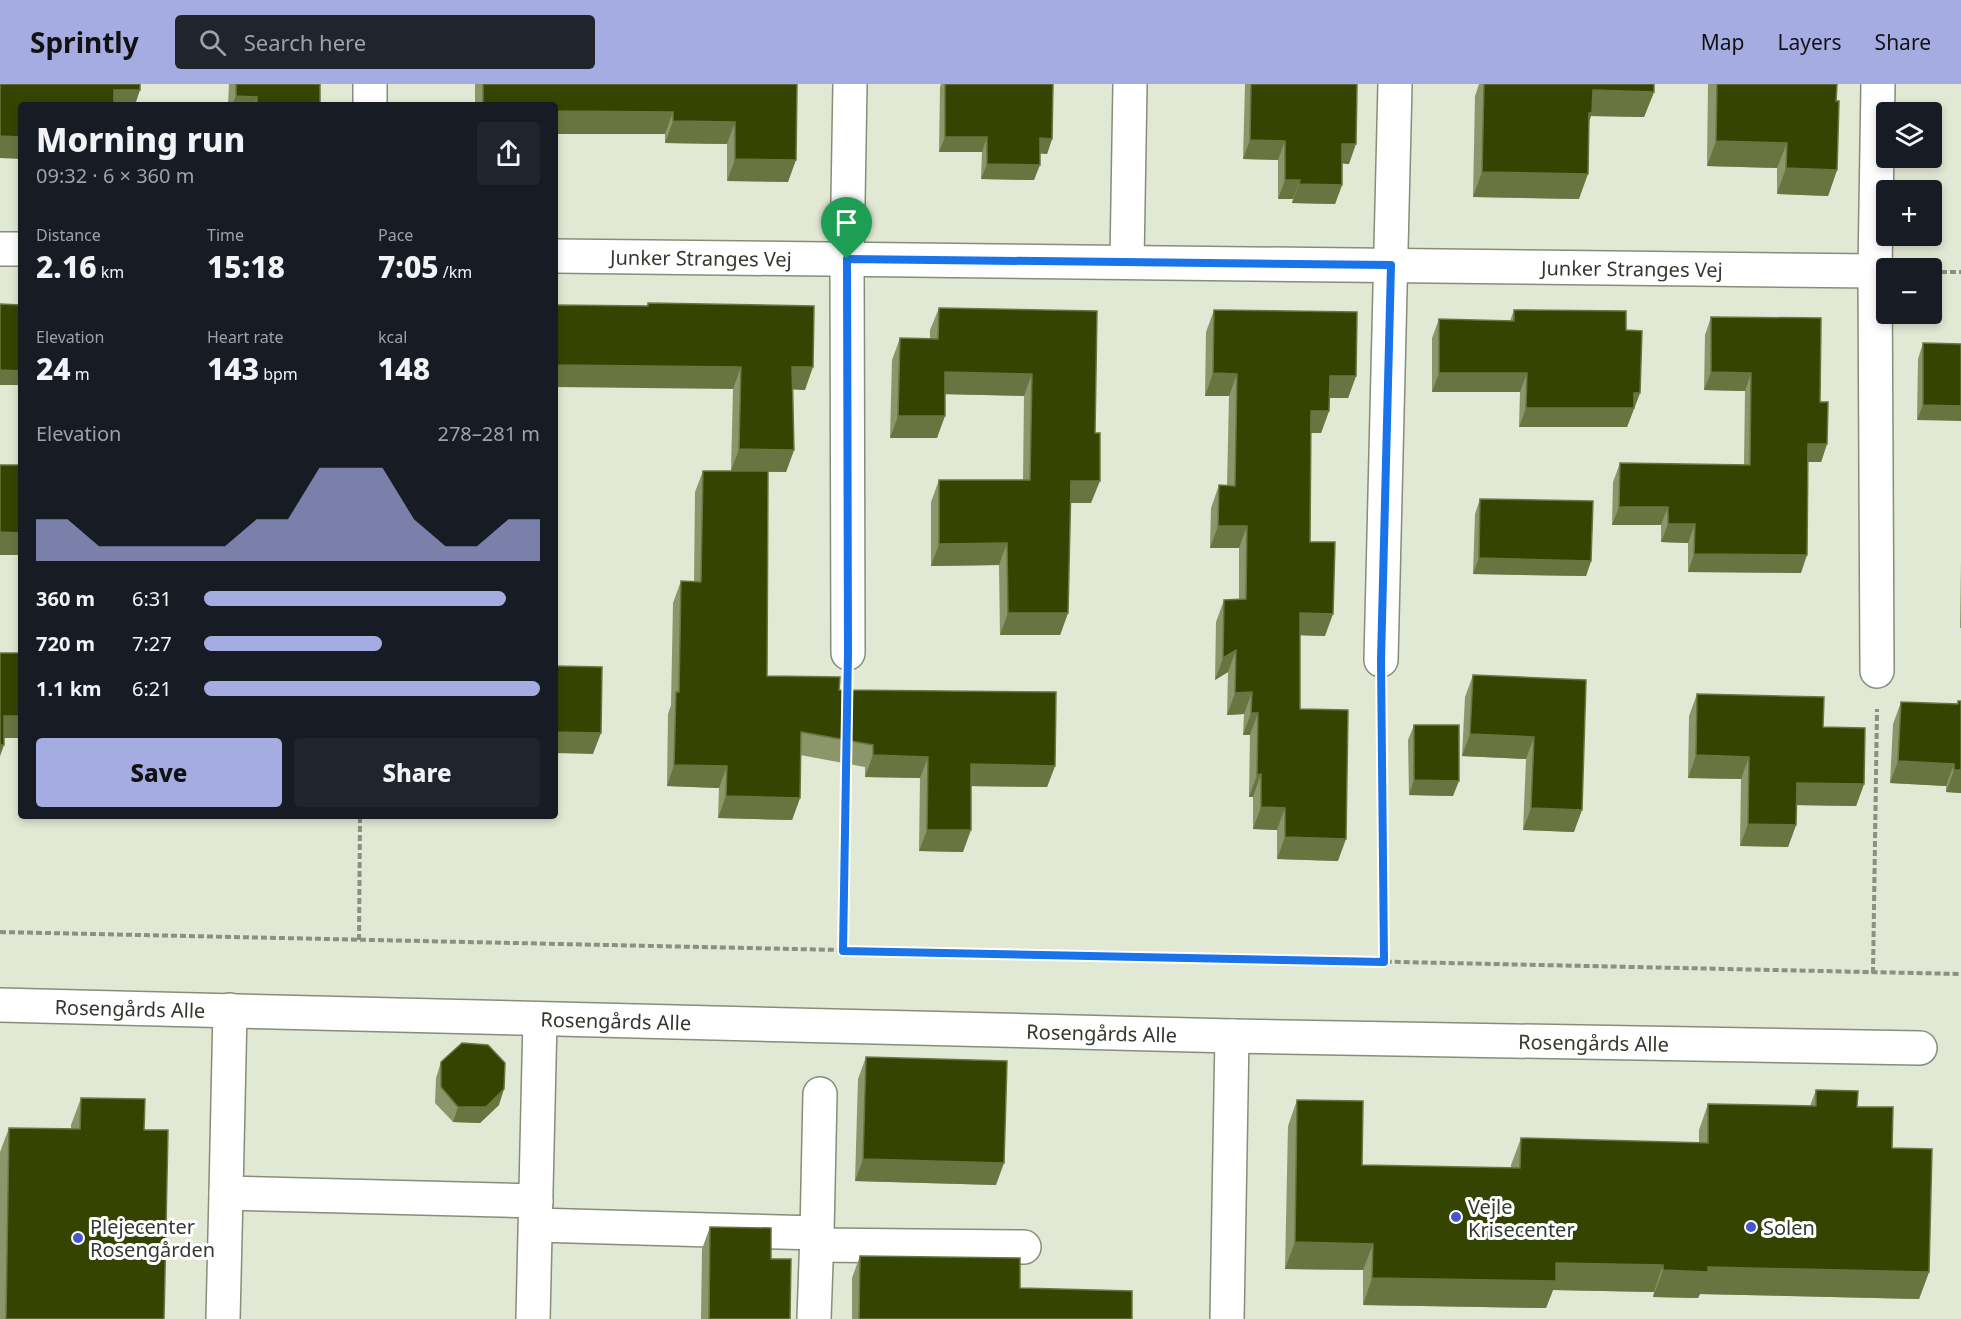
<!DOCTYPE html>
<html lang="en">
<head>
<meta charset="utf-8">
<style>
	:root { --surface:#171b24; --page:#20242c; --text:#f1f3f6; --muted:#9ea1a6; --accent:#a4ace2 }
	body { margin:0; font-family:"Noto Sans",sans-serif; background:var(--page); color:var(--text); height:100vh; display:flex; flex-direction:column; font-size:22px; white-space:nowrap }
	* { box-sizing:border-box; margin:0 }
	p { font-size:20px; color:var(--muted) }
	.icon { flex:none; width:33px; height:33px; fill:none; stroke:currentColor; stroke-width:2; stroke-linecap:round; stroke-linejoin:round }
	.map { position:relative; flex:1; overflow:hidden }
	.drawer { position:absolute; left:18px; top:18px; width:540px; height:717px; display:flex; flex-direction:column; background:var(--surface); border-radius:6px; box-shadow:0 3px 9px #0003 }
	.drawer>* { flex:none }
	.fabs { position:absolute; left:1876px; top:18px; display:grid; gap:12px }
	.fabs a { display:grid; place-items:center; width:66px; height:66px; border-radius:6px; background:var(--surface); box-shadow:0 3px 9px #0003; font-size:30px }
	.pin { position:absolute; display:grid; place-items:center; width:51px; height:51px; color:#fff; margin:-62px -26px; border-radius:50% 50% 50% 0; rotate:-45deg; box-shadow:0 0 6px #0007 }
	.pin .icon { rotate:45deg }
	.round { display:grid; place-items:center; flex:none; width:63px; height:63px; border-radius:6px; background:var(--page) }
	.overview { display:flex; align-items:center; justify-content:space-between; height:102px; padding:0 18px }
	h1 { font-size:33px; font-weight:800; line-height:45px }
	.figures { display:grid; grid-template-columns:repeat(3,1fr); gap:9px; height:102px; padding:6px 18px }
	.figures div { display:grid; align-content:center }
	.figures b { font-size:30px; font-weight:800 }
	.figures small { font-size:16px; font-weight:400 }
	.figures p { font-size:16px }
	.chart { height:168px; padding:12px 18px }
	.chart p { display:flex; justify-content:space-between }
	.chart svg { width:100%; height:108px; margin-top:6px; fill:var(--accent); opacity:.7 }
	.button { display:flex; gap:12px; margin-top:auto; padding:12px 18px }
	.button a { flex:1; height:69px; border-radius:6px; background:var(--accent); color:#111; font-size:24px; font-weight:800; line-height:69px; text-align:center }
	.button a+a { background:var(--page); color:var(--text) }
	ul { padding:0 18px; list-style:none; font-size:20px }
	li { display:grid; grid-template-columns:96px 72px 1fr; align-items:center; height:45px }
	li i { height:15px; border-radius:8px; background:var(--accent) }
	header { display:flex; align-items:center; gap:36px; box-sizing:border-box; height:84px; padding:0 30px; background:var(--accent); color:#111 }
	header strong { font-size:28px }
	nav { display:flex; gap:33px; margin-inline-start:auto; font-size:21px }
	.search { width:420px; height:54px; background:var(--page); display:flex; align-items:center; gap:15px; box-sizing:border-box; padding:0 21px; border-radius:6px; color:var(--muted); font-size:22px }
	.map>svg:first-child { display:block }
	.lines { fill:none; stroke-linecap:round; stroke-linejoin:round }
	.minor-casing { stroke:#878d7a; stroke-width:36 }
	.path { stroke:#8b9081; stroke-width:4; stroke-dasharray:6 3; stroke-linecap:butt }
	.minor { stroke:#fff; stroke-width:33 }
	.wall { fill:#8b966a }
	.shaded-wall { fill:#697540 }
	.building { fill:#354401; stroke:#697540; stroke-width:1.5 }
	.route-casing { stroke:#fff; stroke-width:12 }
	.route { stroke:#1a73e8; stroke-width:8 }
	.poi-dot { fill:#4756ca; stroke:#fff; stroke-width:2 }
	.labels { text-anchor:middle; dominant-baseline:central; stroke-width:6; stroke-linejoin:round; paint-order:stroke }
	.street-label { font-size:20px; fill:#35382f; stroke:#fff }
	.poi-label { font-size:20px; fill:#35382f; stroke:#fff; text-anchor:start }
</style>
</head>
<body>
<header>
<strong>Sprintly</strong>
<div class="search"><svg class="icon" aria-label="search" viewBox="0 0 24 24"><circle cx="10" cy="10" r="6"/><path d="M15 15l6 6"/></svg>Search here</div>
<nav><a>Map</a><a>Layers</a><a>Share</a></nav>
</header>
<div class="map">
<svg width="1961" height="1235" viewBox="0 0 1961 1235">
	<rect width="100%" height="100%" fill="#e1e8d3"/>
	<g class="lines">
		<defs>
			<g id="minor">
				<path d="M 370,21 L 370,0"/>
				<path d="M 0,165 L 21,165"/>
				<path id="s1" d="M 555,172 L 1875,187"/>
				<path d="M 1127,178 L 1130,0"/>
				<path d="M 848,569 L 847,175 L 850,0"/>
				<path d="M 1381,576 L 1395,0"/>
				<path d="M 1877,587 L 1875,187 L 1878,0"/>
				<path id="s2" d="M 0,921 L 1232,952 L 1920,964"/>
				<path d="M 226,1109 L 230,926"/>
				<path d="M 536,1141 L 817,1149 L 820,1010"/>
				<path d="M 816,1161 L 1024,1163"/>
				<path d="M 223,1235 L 226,1109 L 536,1117"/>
				<path d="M 533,1235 L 540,935"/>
				<path d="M 814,1235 L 817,1149"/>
				<path d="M 1227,1235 L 1232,952"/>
			</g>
		</defs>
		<!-- minor casing -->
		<use href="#minor" class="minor-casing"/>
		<!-- path -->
		<path class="path" d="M 1932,188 L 1961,188
			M 1382,615 L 1384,878
			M 0,848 L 1961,890
			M 359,856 L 360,732
			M 844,867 L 847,676
			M 1873,889 L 1877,625"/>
		<!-- minor -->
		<use href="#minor" class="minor"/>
	</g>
	<!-- wall -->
	<path class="wall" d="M 229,0 L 320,0 L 320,21 L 228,21 Z
		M 475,0 L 797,0 L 788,98 L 727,97 L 727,60 L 665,59 L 665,50 L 555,21 L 475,21 Z
		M 941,0 L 1053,0 L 1052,55 L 1047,70 L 1040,69 L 1034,96 L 981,95 L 982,68 L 939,68 L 940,3 Z
		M 1245,0 L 1357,0 L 1349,80 L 1342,79 L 1342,101 L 1335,120 L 1292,119 L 1293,115 L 1278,115 L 1278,76 L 1243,75 Z
		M 1479,0 L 1654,0 L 1654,8 L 1644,33 L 1591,32 L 1589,38 L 1579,115 L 1473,113 L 1475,12 Z
		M 1708,0 L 1837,0 L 1837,86 L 1828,112 L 1777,110 L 1777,84 L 1707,82 Z
		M 648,219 L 805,306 L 793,305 L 794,366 L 786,388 L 768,388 L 767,592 L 839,606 L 1055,682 L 1047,703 L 971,702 L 963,768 L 919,767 L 920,694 L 865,693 L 865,683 L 800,671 L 800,714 L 792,736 L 718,734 L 719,704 L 667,702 L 668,630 L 671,621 L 673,519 L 681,497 L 694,498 L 695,408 L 703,387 L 731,387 L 733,305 L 647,222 Z
		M 939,224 L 1097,227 L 1091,419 L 1070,419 L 1068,529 L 1060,551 L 1000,551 L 999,481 L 931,482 L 931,418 L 939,396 L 1023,396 L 1024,312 L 945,310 L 937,354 L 890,354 L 892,276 L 900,254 L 930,254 L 930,246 Z
		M 1214,226 L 1356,292 L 1348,314 L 1329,314 L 1329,327 L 1321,349 L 1311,349 L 1310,458 L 1325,552 L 1300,551 L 1300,625 L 1338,777 L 1277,775 L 1277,746 L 1253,745 L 1253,713 L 1249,713 L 1250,651 L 1243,651 L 1244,630 L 1227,631 L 1228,588 L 1215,596 L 1216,538 L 1224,516 L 1239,515 L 1239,464 L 1210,464 L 1211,424 L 1219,401 L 1227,402 L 1229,312 L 1205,312 L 1206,248 Z
		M 1514,226 L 1626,246 L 1640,309 L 1627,343 L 1519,343 L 1520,308 L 1432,308 L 1432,254 L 1439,235 L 1510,237 Z
		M 1711,233 L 1820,318 L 1827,360 L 1821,378 L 1808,378 L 1801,489 L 1688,488 L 1688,459 L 1661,458 L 1661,441 L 1612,441 L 1613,398 L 1620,379 L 1744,381 L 1745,307 L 1704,306 L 1705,251 Z
		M 1923,259 L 1961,260 L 1917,336 L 1918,275 Z
		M 1480,415 L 1591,477 L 1586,492 L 1473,490 L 1475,430 Z
		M 1961,478 L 1961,544 L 1960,544 Z
		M 1473,591 L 1586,596 L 1574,748 L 1523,746 L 1526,675 L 1462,672 L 1465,613 Z
		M 1697,610 L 1823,643 L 1864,700 L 1856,722 L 1797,721 L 1796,741 L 1788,763 L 1740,762 L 1741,695 L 1688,694 L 1689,632 Z
		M 1958,617 L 1961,709 L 1946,708 L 1946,702 L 1890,699 L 1893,640 L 1901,618 L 1957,620 Z
		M 1414,641 L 1453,712 L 1409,711 L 1408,656 Z
		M 866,973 L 996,1101 L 855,1097 L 858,995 Z
		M 441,978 L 499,1021 L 480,1039 L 453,1038 L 435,1019 L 436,994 Z
		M 1816,1006 L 1857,1023 L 1892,1064 L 1929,1188 L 1919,1215 L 1700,1210 L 1698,1214 L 1653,1213 L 1654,1208 L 1553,1206 L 1546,1224 L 1363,1221 L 1363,1186 L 1285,1185 L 1288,1042 L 1297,1016 L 1362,1081 L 1511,1084 L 1511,1081 L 1521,1054 L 1699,1059 L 1699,1046 L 1708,1020 L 1810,1022 Z
		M 81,1014 L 144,1046 L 164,1235 L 0,1235 L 0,1068 L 9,1044 L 71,1045 L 71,1041 Z
		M 710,1143 L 771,1175 L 790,1235 L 701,1235 L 702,1165 Z
		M 860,1172 L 1020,1204 L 1132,1235 L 852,1235 L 852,1194 Z"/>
	<!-- shaded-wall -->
	<path class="shaded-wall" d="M 114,6 L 140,6 L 135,21 L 109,21 Z
		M 1593,6 L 1654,8 L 1644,33 L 1591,32 L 1583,54 Z
		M 236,12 L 257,13 L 254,21 L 232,21 Z
		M 555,27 L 673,28 L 665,50 L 555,50 Z
		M 673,37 L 735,38 L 727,60 L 665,59 Z
		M 0,52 L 21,53 L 21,75 L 0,74 Z
		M 945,53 L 987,53 L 982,68 L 939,68 Z
		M 1040,54 L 1052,55 L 1047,70 L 1034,69 Z
		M 1250,56 L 1285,57 L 1278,76 L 1243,75 Z
		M 1716,57 L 1787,59 L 1777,84 L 1707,82 Z
		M 1342,60 L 1356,60 L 1349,80 L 1335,79 Z
		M 735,75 L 796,76 L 788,98 L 727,97 Z
		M 987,80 L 1040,81 L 1034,96 L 981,95 Z
		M 1786,84 L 1837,86 L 1828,112 L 1777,110 Z
		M 1482,88 L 1588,90 L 1579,115 L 1473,113 Z
		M 1285,96 L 1300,96 L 1293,115 L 1278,115 Z
		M 1299,100 L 1342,101 L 1335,120 L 1292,119 Z
		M 555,281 L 741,283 L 733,305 L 555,303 Z
		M 792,283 L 813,283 L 805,306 L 784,305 Z
		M 0,286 L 21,287 L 21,301 L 0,301 Z
		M 945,288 L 1032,290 L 1024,312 L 937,310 Z
		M 1711,288 L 1751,289 L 1745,307 L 1704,306 Z
		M 1213,289 L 1237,290 L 1229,312 L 1205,312 Z
		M 1439,289 L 1527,289 L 1520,308 L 1432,308 Z
		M 1330,292 L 1356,292 L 1348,314 L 1322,314 Z
		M 1634,309 L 1640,309 L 1627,343 L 1519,343 L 1526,324 Z
		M 1923,321 L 1961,322 L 1961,337 L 1917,336 Z
		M 1311,327 L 1329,327 L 1321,349 L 1303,349 Z
		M 898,332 L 945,332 L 937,354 L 890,354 Z
		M 1808,360 L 1827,360 L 1821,378 L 1801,378 Z
		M 739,365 L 794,366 L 786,388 L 731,387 Z
		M 1071,397 L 1100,397 L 1091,419 L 1063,419 Z
		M 1619,423 L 1668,423 L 1661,441 L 1612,441 Z
		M 1668,440 L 1695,440 L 1688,459 L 1661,458 Z
		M 1218,442 L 1247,442 L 1239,464 L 1210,464 Z
		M 0,448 L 21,449 L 21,471 L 0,471 Z
		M 1007,459 L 999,481 L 931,482 L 939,460 Z
		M 1694,470 L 1807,471 L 1801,489 L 1688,488 Z
		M 1479,474 L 1591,477 L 1586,492 L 1473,490 Z
		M 1008,529 L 1068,529 L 1060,551 L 1000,551 Z
		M 1300,529 L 1333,530 L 1325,552 L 1292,551 Z
		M 1236,566 L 1228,588 L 1215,596 L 1223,574 Z
		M 1252,608 L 1244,630 L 1227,631 L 1235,609 Z
		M 1251,629 L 1258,629 L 1250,651 L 1243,651 Z
		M 4,632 L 21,632 L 21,654 L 0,654 Z
		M 555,648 L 601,649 L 593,670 L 555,669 Z
		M 1470,650 L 1534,653 L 1526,675 L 1462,672 Z
		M 0,661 L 4,661 L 0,672 Z
		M 873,671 L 928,673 L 920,694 L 865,693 Z
		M 1696,671 L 1749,673 L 1741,695 L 1688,694 Z
		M 1898,677 L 1954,680 L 1946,702 L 1890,699 Z
		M 971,680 L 1055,682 L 1047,703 L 963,702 Z
		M 674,681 L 727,682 L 719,704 L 667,702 Z
		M 1954,686 L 1961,686 L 1961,709 L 1946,708 Z
		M 1261,690 L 1253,713 L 1249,713 L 1257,691 Z
		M 1414,696 L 1459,697 L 1453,712 L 1409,711 Z
		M 1797,699 L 1864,700 L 1856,722 L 1789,721 Z
		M 726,712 L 800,714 L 792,736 L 718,734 Z
		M 1261,723 L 1285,724 L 1277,746 L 1253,745 Z
		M 1531,724 L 1582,726 L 1574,748 L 1523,746 Z
		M 1748,740 L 1796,741 L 1788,763 L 1740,762 Z
		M 927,746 L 971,746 L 963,768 L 919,767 Z
		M 1285,753 L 1346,755 L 1338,777 L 1277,775 Z
		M 504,1005 L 499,1021 L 480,1039 L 453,1038 L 458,1023 Z
		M 863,1075 L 1004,1079 L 996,1101 L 855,1097 Z
		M 1295,1158 L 1373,1160 L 1363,1186 L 1285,1185 Z
		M 1556,1179 L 1663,1181 L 1654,1208 L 1553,1206 L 1546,1224 L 1363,1221 L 1372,1194 Z
		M 1708,1183 L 1929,1188 L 1919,1215 L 1700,1210 L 1698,1214 L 1653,1213 L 1663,1186 Z"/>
	<!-- building -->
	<path class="building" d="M 0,0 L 140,0 L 140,6 L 114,6 L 114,21 L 21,21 L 21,53 L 0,52 Z
		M 236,0 L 320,0 L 320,21 L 257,21 L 257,13 L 236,12 Z
		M 483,0 L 797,0 L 796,76 L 735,75 L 735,38 L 673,37 L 673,28 L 555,27 L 555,21 L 483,21 Z
		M 945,0 L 1053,0 L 1052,55 L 1040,54 L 1040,81 L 987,80 L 987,53 L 945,53 Z
		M 1251,0 L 1357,0 L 1356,60 L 1342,60 L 1342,101 L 1299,100 L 1300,96 L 1285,96 L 1285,57 L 1250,56 Z
		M 1484,0 L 1654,0 L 1654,8 L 1593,6 L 1592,29 L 1589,29 L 1588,90 L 1482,88 Z
		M 1717,0 L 1837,0 L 1836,17 L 1839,17 L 1837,86 L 1786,84 L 1787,59 L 1716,57 Z
		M 648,219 L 814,222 L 813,283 L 792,283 L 794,366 L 739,365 L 741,283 L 555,281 L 555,221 L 648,222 Z
		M 0,220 L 21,221 L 21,287 L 0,286 Z
		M 939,224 L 1097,227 L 1095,349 L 1100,349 L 1100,397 L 1071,397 L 1068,529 L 1008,529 L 1007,459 L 939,460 L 939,396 L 1030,396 L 1032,290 L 945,288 L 945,332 L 898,332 L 900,254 L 938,255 Z
		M 1214,226 L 1357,228 L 1356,292 L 1330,292 L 1329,327 L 1311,327 L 1310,458 L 1335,458 L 1333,530 L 1300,529 L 1300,625 L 1348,626 L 1346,755 L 1285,753 L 1285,724 L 1261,723 L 1261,690 L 1257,691 L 1258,629 L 1251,629 L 1252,608 L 1235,609 L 1236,566 L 1223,574 L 1224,516 L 1246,515 L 1247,442 L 1218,442 L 1219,401 L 1235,402 L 1237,290 L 1213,289 Z
		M 1514,226 L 1626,227 L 1626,246 L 1642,247 L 1640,309 L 1634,309 L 1634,324 L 1526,324 L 1527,289 L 1439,289 L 1439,235 L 1514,237 Z
		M 1711,233 L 1821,234 L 1820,318 L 1828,318 L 1827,360 L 1808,360 L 1807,471 L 1694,470 L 1695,440 L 1668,440 L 1668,423 L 1619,423 L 1620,379 L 1750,381 L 1751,289 L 1711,288 Z
		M 1923,259 L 1961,260 L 1961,322 L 1923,321 Z
		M 0,381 L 21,381 L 21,449 L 0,448 Z
		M 703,387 L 768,387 L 767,592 L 840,593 L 839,606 L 1056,608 L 1055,682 L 971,680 L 971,746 L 927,746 L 928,673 L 873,671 L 873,661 L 801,648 L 800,714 L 726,712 L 727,682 L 674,681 L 676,608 L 679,608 L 681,497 L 701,498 Z
		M 1480,415 L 1593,417 L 1591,477 L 1479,474 Z
		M 0,569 L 21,569 L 21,632 L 4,632 L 4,661 L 0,661 Z
		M 555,582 L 602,583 L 601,649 L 555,648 Z
		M 1473,591 L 1586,596 L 1582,726 L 1531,724 L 1534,653 L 1470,650 Z
		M 1697,610 L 1824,613 L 1823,643 L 1865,644 L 1864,700 L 1797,699 L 1796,741 L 1748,740 L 1749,673 L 1696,671 Z
		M 1958,617 L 1961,617 L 1961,686 L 1954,686 L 1954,680 L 1898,677 L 1901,618 L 1958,620 Z
		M 1414,641 L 1459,641 L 1459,697 L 1414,696 Z
		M 462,959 L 488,961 L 505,979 L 504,1005 L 486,1023 L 458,1023 L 441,1003 L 441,978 Z
		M 866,973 L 1007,977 L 1004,1079 L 863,1075 Z
		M 1816,1006 L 1858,1007 L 1857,1023 L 1893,1023 L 1892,1064 L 1932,1065 L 1929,1188 L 1708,1183 L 1708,1188 L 1663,1186 L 1663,1181 L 1556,1179 L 1556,1197 L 1372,1194 L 1373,1160 L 1295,1158 L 1297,1016 L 1363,1017 L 1362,1081 L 1520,1084 L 1521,1054 L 1708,1059 L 1708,1020 L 1816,1022 Z
		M 81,1014 L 145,1015 L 144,1046 L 168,1046 L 164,1235 L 6,1235 L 9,1044 L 80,1045 Z
		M 710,1143 L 771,1144 L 771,1175 L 791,1175 L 790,1235 L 709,1235 Z
		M 860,1172 L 1020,1174 L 1020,1204 L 1132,1207 L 1132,1235 L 859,1235 Z"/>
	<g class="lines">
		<defs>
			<path id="route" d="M 847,175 L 1391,181 L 1381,576 L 1384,878 L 843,867 L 848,569 Z"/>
		</defs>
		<!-- route casing -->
		<use href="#route" class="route-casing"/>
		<!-- route -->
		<use href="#route" class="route"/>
	</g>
	<!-- markers -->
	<g class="poi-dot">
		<circle cx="1456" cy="1133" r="6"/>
		<circle cx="1751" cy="1143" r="6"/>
		<circle cx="78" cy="1154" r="6"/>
	</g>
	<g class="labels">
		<!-- street labels -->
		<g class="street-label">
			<text stroke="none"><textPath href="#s1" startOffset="146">Junker Stranges Vej</textPath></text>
			<text stroke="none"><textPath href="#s1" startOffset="1077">Junker Stranges Vej</textPath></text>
			<text stroke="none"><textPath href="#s2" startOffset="130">Rosengårds Alle</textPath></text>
			<text stroke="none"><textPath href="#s2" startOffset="616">Rosengårds Alle</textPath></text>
			<text stroke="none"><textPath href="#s2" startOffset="1102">Rosengårds Alle</textPath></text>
			<text stroke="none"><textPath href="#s2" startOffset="1594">Rosengårds Alle</textPath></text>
		</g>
		<!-- poi labels -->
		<g class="poi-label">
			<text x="1468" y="1122">Vejle<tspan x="1468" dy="23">Krisecenter</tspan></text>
			<text x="90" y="1142">Plejecenter<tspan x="90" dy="23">Rosengården</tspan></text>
			<text x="1763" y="1143">Solen</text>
		</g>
	</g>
</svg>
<div class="fabs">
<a><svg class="icon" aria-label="layers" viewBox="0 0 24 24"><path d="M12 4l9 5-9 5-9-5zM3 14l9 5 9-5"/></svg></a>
<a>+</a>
<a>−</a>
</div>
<div class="pin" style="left:847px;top:175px;background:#1e9e55"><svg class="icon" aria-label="arrive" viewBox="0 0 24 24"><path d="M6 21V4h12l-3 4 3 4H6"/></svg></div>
<section class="drawer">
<div class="overview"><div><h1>Morning run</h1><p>09:32 · 6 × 360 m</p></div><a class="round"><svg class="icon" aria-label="share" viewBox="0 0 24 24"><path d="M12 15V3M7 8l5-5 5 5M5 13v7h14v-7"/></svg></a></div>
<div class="figures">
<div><p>Distance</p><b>2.16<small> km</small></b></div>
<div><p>Time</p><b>15:18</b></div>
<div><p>Pace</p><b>7:05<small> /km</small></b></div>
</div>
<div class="figures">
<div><p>Elevation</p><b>24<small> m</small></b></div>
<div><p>Heart rate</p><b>143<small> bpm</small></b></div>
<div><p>kcal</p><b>148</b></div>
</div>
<div class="chart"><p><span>Elevation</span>278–281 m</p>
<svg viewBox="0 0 160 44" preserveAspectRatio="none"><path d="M0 44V27L10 27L20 38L30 38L40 38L50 38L60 38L70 27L80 27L90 6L100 6L110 6L120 27L130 38L140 38L150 27L160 27V44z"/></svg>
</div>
<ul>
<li><b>360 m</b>6:31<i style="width:90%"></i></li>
<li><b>720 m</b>7:27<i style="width:53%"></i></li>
<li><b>1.1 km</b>6:21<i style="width:100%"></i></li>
</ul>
<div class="button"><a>Save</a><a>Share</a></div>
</section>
</div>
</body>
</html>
